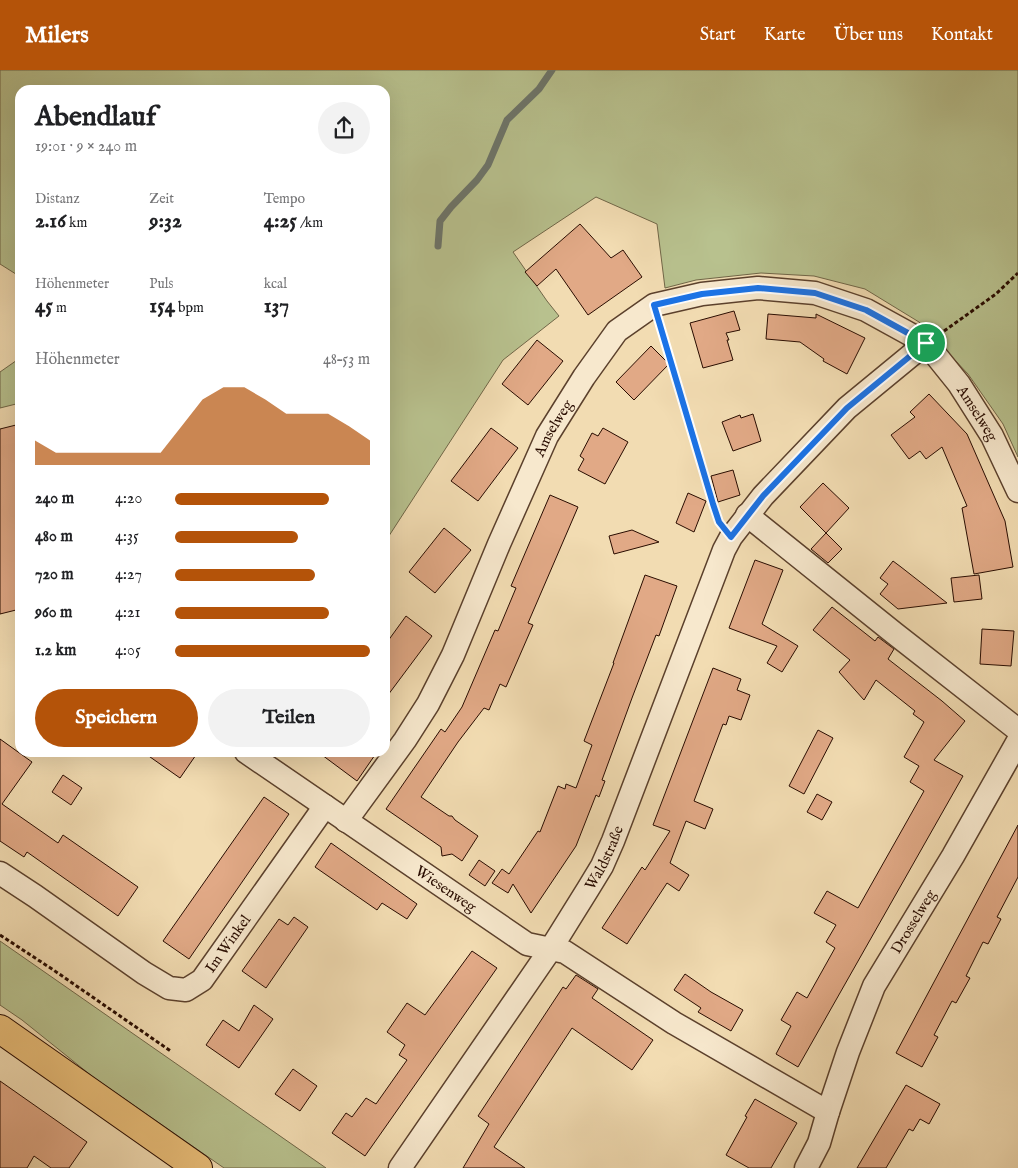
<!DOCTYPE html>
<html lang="de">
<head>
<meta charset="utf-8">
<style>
	:root { --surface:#fff; --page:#f2f2f2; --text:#202124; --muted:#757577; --accent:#b45309 }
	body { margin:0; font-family:"IM FELL English",serif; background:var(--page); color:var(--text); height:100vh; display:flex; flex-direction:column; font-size:19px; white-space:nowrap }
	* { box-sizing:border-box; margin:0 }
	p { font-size:16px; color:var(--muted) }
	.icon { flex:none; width:28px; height:28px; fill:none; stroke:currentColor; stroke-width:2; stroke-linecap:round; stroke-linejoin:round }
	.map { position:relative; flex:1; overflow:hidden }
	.sheet { position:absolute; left:15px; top:15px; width:375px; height:672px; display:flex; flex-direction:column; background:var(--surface); border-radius:15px; box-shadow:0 5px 20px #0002 }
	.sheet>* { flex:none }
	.pin { position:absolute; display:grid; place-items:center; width:42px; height:42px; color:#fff; margin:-21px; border:2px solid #fff; border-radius:50%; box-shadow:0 1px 5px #0007 }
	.round { display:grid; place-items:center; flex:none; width:52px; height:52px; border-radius:26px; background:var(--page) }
	.summary { display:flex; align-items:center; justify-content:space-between; height:85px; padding:0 20px }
	h1 { font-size:28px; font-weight:700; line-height:38px }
	.figures { display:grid; grid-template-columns:repeat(3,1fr); gap:8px; height:85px; padding:5px 20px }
	.figures div { display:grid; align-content:center }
	.figures b { font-size:21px; font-weight:700 }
	.figures small { font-size:14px; font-weight:400 }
	.figures p { font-size:14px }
	.chart { height:140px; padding:10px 20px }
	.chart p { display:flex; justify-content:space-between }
	.chart svg { width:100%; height:90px; margin-top:5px; fill:var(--accent); opacity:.7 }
	.cta { display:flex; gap:10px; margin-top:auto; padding:10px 20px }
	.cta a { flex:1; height:58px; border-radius:30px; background:var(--accent); color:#fff; font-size:20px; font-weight:700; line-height:58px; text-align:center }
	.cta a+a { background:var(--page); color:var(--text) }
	ul { padding:0 20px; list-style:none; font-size:16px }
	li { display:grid; grid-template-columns:80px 60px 1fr; align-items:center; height:38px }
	li i { height:12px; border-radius:6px; background:var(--accent) }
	header { display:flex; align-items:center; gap:30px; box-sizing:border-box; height:70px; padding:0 25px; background:var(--accent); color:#fff }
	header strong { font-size:24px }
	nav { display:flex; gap:28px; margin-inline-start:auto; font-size:18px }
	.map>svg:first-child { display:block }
	.green { fill:#b8c18e; stroke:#706647 }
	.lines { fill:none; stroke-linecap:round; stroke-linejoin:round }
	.stream { stroke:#6d756a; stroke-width:7 }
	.building { fill:#e1a986; stroke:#290c00 }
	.minor-casing { stroke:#5b402c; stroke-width:25 }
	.major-casing { stroke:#290c00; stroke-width:30 }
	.path { stroke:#290c00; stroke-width:3; stroke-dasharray:4 2.5; stroke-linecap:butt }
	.minor { stroke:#f7e8cd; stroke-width:22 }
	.major { stroke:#e9be79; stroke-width:28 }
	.route-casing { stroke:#fff; stroke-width:10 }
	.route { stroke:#1a73e8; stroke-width:6 }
	.labels { text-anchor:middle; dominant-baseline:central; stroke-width:4.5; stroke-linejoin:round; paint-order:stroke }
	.street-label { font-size:15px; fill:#290c00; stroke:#f7e8cd }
</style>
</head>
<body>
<header>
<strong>Milers</strong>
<nav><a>Start</a><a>Karte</a><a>Über uns</a><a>Kontakt</a></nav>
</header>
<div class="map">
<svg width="1018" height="1098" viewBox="0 0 1018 1098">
	<rect width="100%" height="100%" fill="#f2dcb2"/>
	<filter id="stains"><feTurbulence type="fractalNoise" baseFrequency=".004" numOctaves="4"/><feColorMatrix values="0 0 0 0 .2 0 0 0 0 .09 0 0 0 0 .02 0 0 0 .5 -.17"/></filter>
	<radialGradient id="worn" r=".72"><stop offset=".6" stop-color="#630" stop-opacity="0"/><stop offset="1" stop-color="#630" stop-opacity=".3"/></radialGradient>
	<!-- green -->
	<path class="green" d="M 0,0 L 1018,0 L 1018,387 L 1003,354 L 968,304 L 919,252 L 865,219 L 814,206 L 761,203 L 696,210 L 665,218 L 657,154 L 596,127 L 513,182 L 547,231 L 559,246 L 503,290 L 385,472 L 385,20 L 20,20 L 20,209 L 19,206 L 0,194 Z
		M 20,288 L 20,333 L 0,338 L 0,302 Z
		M 0,871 L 326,1098 L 224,1098 L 93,1007 L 22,950 L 0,935 Z"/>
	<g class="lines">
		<!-- stream -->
		<path class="stream" d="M 438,176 L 440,151 L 451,137 L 477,110 L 488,95 L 507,50 L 539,19 L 552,0"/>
	</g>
	<!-- building -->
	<path class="building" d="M 580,154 L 611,188 L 623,180 L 642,207 L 588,245 L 556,199 L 537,216 L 525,202 Z
		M 734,241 L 740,260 L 726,263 L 729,270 L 727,270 L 733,290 L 703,298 L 690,253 Z
		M 768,244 L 816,248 L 816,244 L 865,268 L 847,304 L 823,291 L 824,289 L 800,272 L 766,269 Z
		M 537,270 L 563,291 L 528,335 L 502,314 Z
		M 651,276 L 669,294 L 634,330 L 616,312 Z
		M 929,324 L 967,364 L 1005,451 L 1013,497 L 974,504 L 962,438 L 967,436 L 942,377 L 926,389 L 920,381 L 909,389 L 891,365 L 915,347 L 910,342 Z
		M 753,344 L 761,371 L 733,381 L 722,352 L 740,345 L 741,348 Z
		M 20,354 L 20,539 L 0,544 L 0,359 Z
		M 491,358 L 518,378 L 478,431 L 451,411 Z
		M 603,358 L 628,372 L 605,414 L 578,400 L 584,389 L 580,386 L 592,363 L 598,366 Z
		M 733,400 L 740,425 L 718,432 L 711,406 Z
		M 823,413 L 849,438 L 826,463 L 800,437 Z
		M 688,423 L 706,431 L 694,462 L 676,453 Z
		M 550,425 L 578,437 L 528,553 L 533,555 L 506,617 L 500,614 L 489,640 L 484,638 L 458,672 L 421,727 L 449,746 L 452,746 L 455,750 L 478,766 L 462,791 L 452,784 L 442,786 L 441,777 L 386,739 L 441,659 L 445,662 L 462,637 L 495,560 L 498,561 L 516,518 L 511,516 Z
		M 444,458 L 471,480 L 435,523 L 409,502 Z
		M 632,460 L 659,472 L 614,484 L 609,466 Z
		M 826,463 L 842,479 L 828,493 L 811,479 Z
		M 755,490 L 783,500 L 762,554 L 798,576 L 782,602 L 767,593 L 777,576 L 729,558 Z
		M 893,491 L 901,497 L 947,533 L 898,539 L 880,524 L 888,514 L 880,508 Z
		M 645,505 L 677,516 L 659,566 L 656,565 L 632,628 L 602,710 L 605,711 L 599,727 L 596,725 L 576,776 L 531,843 L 513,814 L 508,823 L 492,813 L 502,799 L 509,804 L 538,761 L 540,762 L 558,716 L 565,719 L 566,714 L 576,718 L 592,675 L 584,671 L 614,593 L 613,593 Z
		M 979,505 L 982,529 L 954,532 L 951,508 Z
		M 832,537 L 875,571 L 878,567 L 894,579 L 888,589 L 942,631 L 965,651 L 934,690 L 963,706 L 798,997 L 776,984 L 791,956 L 781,950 L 797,922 L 807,928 L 835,878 L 826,872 L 836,855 L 814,843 L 827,821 L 858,838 L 924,721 L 910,712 L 919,696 L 904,687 L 924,652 L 913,644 L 915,641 L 876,610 L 864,630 L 839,602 L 850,590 L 813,560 Z
		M 406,546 L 432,566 L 385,629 L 385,575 Z
		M 982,559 L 1014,561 L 1011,596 L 980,594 Z
		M 713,598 L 741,609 L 737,620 L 750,625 L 741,650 L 729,646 L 726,655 L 723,654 L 694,731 L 713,739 L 705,759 L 686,751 L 670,793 L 689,805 L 679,821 L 667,813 L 627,874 L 602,858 L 642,797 L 645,800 L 670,761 L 653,755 Z
		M 818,660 L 833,668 L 804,724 L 789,716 Z
		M 0,669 L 32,692 L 2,734 L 58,773 L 63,765 L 138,817 L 118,846 L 27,782 L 24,787 L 0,771 Z
		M 143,682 L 198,682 L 180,708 Z
		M 318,682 L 377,682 L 357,711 Z
		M 63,705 L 82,718 L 71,735 L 52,722 Z
		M 817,724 L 832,732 L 822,750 L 807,742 Z
		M 264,727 L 289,744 L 189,889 L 163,871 Z
		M 1018,755 L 1018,807 L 997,847 L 1001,849 L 988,874 L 983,872 L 966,906 L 970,908 L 956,933 L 952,931 L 934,965 L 938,967 L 922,997 L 896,983 Z
		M 331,773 L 417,834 L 407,849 L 382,833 L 377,840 L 315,797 Z
		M 479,790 L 495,801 L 485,816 L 469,805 Z
		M 294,847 L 308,857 L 266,918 L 242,901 L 279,849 L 288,855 Z
		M 472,881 L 497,898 L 365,1086 L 332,1063 L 346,1043 L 352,1047 L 366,1028 L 376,1034 L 407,990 L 399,985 L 405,975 L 387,962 L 407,933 L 425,945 Z
		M 685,904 L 711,922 L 743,940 L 731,961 L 698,942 L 701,938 L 674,920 Z
		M 576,905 L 598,919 L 592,928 L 653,970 L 632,1000 L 572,958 L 494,1077 L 525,1098 L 463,1098 L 489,1054 L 478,1046 L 563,917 L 566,919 Z
		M 254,935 L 273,949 L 239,998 L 206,975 L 223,950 L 239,961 Z
		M 293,999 L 317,1016 L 300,1041 L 275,1024 Z
		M 0,1011 L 87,1072 L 69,1098 L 51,1098 L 34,1086 L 27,1098 L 0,1098 Z
		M 906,1015 L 940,1034 L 929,1054 L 920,1049 L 913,1061 L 909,1059 L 886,1098 L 857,1098 Z
		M 755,1029 L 797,1053 L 771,1098 L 749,1098 L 726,1085 L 747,1047 L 745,1046 Z"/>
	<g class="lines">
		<defs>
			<g id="minor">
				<path d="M 747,445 L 894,563 L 1018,660"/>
				<path d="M 246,682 L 325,736"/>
				<path id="s1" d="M 346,751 L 405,670 L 428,634 L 453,585 L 499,474 L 547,366 L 584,307 L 617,261 L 654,235 L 702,224 L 758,218 L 815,223 L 866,240 L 926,273 L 959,314 L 992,366 L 1018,421"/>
				<path id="s2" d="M 0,803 L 35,826 L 144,903 L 169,918 L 186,920 L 202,910 L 325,736 L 527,874 L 565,882 L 674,953 L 828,1042"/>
				<path id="s3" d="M 400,1098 L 550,880 L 588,819 L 602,796 L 613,771 L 724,480 L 731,467 L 763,426 L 847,338 L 926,273"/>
				<path id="s4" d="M 806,1098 L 819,1073 L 828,1042 L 848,982 L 874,916 L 953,786 L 1018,671"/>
			</g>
			<path id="major" d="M 0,959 L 198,1098"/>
		</defs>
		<!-- minor casing -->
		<use href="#minor" class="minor-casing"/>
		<!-- major casing -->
		<use href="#major" class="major-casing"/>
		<!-- path -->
		<path class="path" d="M 661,257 L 718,448
			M 944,261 L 996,224 L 1018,203
			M 0,865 L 52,899 L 172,982"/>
		<!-- minor -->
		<use href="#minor" class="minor"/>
		<!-- major -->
		<use href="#major" class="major"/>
	</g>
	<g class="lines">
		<defs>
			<path id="route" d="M 758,218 L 815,223 L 866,240 L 926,273 L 847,338 L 763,426 L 731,467 L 719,452 L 713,434 L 654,235 L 702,224 Z"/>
		</defs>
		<!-- route casing -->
		<use href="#route" class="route-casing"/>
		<!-- route -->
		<use href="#route" class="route"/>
	</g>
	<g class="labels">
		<!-- street labels -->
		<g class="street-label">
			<text stroke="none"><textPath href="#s1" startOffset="980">Amselweg</textPath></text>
			<text stroke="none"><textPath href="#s1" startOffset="446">Amselweg</textPath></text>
			<text stroke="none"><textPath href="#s3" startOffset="372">Waldstraße</textPath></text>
			<text stroke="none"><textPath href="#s2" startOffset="600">Wiesenweg</textPath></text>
			<text stroke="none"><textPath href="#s4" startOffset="270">Drosselweg</textPath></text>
			<text stroke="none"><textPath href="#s2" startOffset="285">Im Winkel</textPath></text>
		</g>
	</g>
	<rect width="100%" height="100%" filter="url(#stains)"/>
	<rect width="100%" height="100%" fill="url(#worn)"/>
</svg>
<div class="pin" style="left:926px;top:273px;background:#1e9e55"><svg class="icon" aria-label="arrive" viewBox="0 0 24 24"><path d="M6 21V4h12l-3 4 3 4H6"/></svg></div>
<section class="sheet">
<div class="summary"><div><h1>Abendlauf</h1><p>19:01 · 9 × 240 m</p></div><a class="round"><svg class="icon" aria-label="share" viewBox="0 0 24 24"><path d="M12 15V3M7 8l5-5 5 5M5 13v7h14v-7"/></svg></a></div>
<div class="figures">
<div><p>Distanz</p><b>2.16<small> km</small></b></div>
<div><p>Zeit</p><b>9:32</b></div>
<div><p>Tempo</p><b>4:25<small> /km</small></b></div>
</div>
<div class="figures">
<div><p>Höhenmeter</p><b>45<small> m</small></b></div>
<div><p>Puls</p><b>154<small> bpm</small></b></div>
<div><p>kcal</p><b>137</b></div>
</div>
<div class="chart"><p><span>Höhenmeter</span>48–53 m</p>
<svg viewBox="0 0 160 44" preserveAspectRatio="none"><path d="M0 44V32L10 38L20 38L30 38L40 38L50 38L60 38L70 25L80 12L90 6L100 6L110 12L120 19L130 19L140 19L150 25L160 32V44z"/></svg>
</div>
<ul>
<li><b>240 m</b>4:20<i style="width:79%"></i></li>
<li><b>480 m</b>4:35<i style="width:63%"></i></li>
<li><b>720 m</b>4:27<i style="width:72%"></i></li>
<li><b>960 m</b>4:21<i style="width:79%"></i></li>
<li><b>1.2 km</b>4:05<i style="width:100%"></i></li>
</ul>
<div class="cta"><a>Speichern</a><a>Teilen</a></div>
</section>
</div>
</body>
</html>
